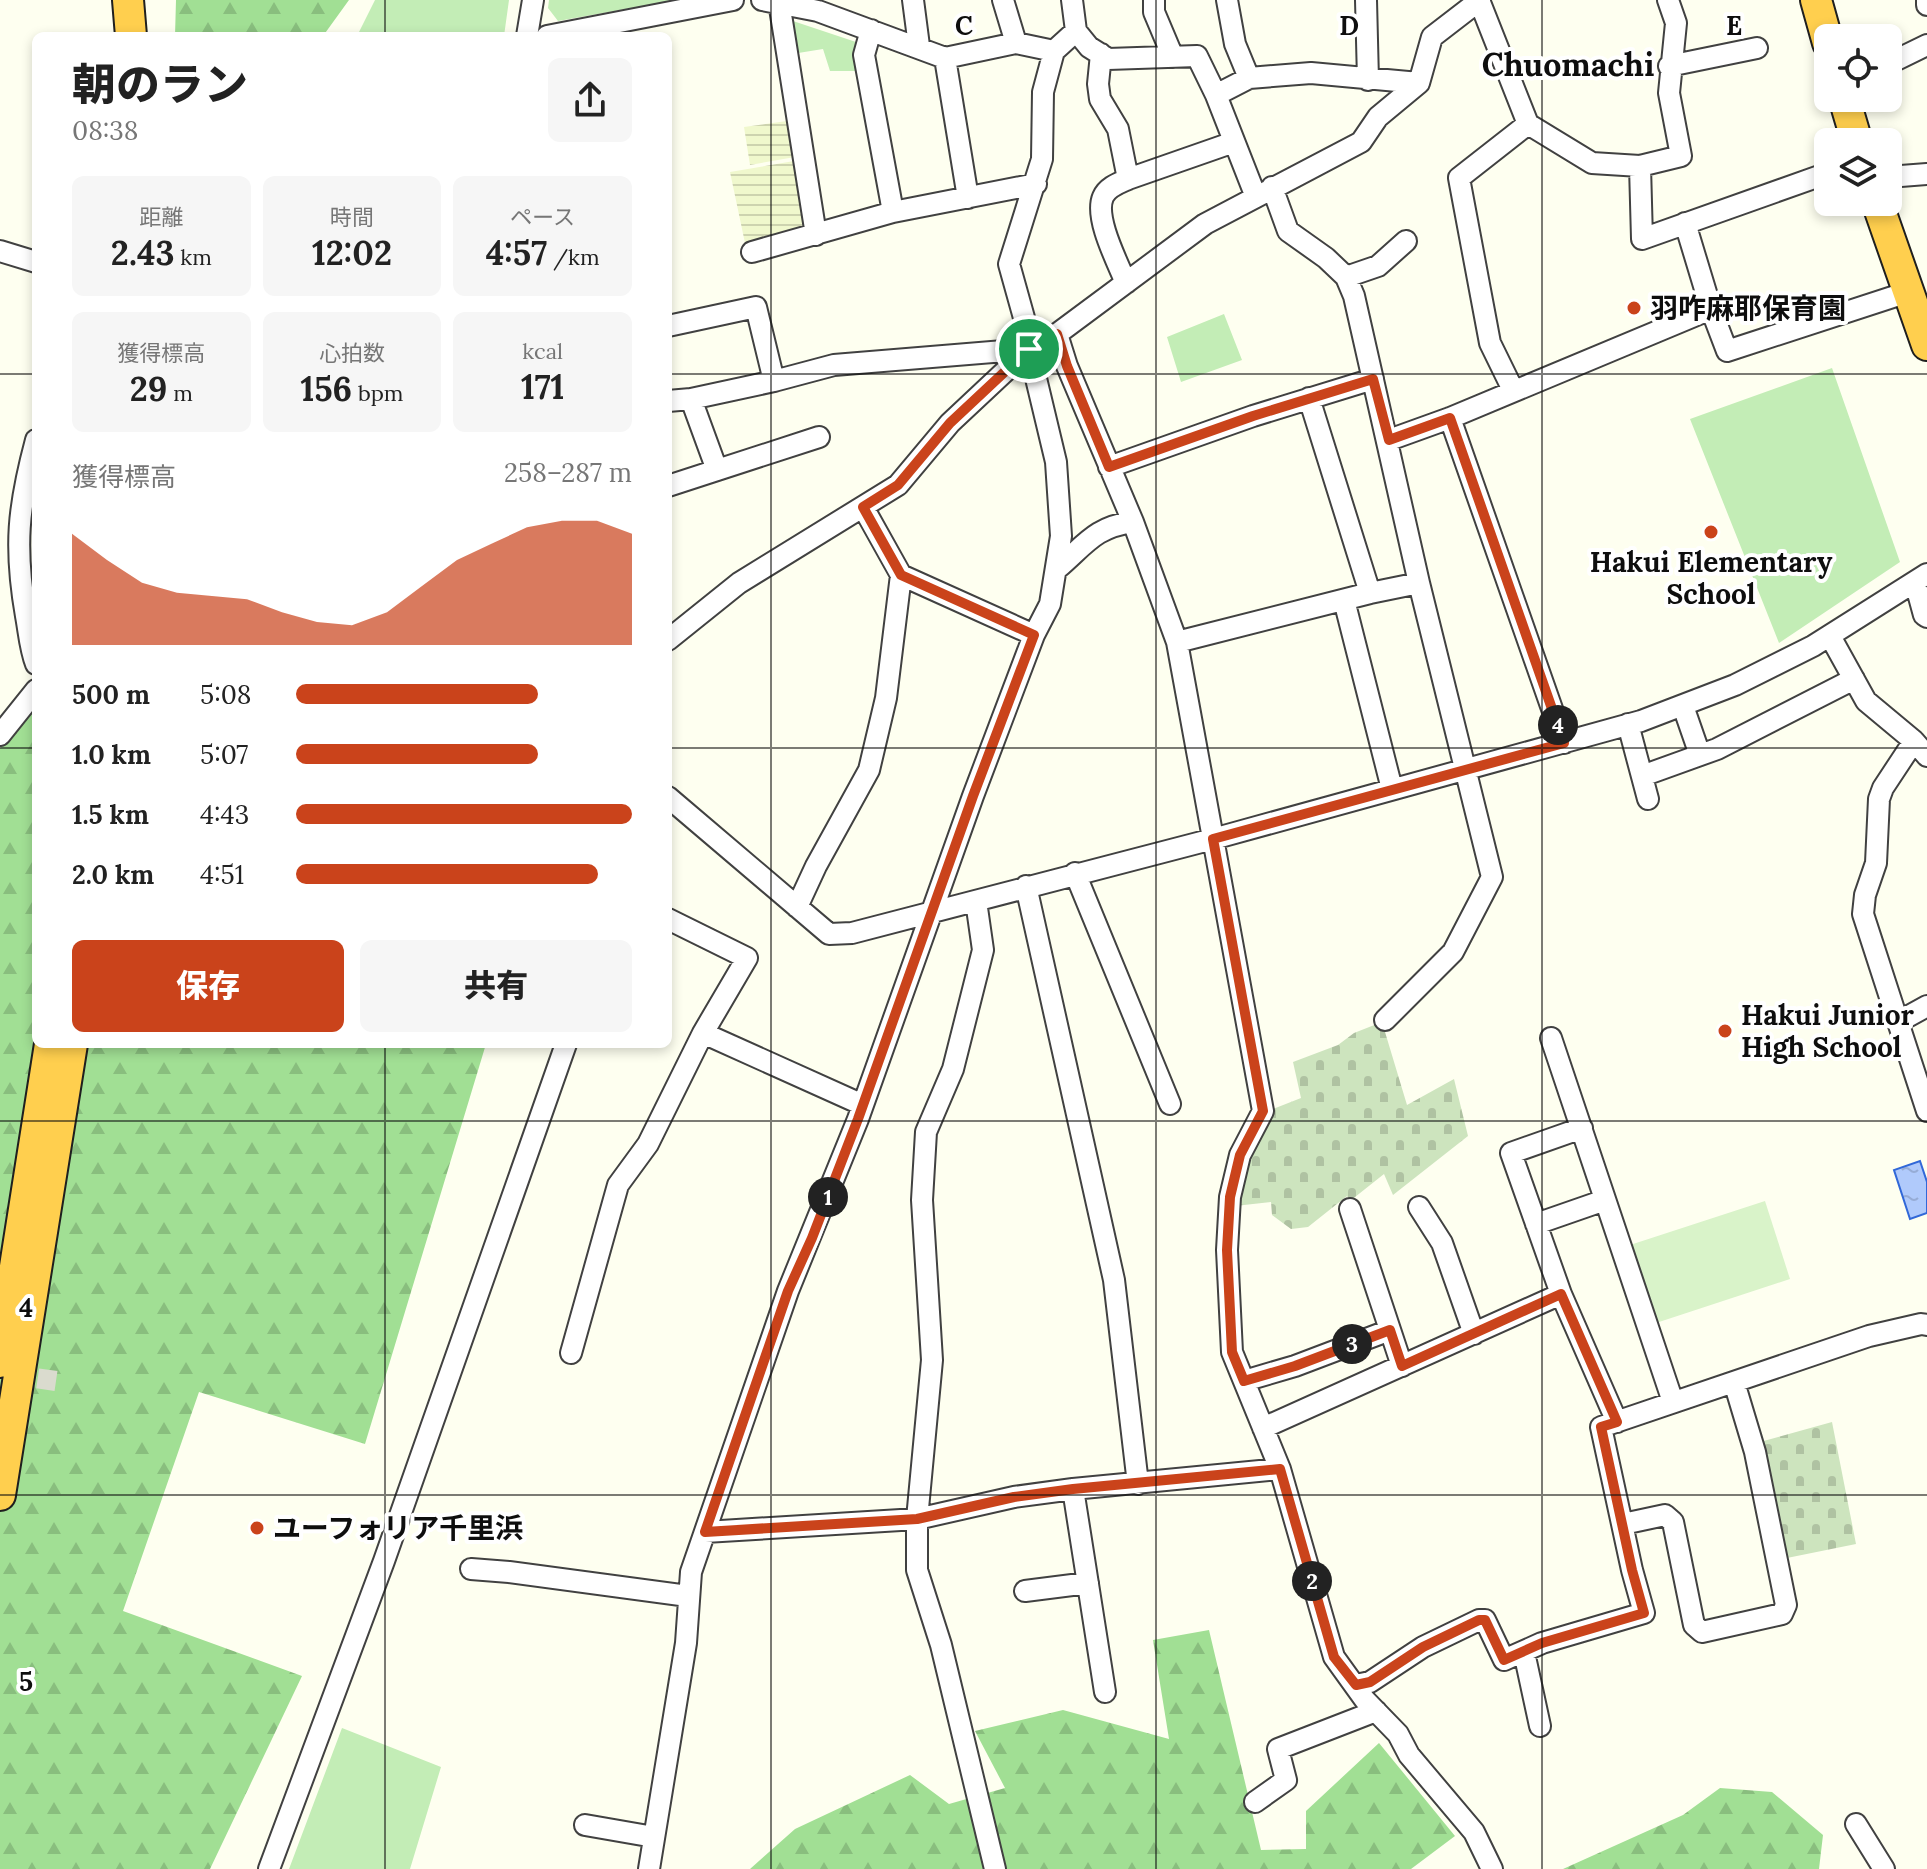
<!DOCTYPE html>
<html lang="ja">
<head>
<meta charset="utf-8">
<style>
	:root { --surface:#fff; --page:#f6f6f6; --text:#222; --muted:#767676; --accent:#ca431b }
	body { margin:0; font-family:Lora,"Noto Sans JP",serif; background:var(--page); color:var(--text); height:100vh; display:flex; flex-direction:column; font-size:30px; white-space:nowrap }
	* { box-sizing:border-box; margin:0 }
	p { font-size:26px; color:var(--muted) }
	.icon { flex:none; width:44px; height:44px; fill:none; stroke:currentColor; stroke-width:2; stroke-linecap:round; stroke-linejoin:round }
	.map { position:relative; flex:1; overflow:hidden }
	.panel { position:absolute; left:32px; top:32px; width:640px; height:1016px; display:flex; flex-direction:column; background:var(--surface); border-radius:12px; box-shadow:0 4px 12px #0003 }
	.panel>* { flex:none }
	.fabs { position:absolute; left:1814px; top:24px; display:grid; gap:16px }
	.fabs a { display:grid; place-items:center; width:88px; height:88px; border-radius:12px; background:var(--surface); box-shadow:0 4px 12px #0003; font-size:40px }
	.pin { position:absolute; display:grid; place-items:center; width:68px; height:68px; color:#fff; margin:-34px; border:4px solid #fff; border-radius:50%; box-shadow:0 2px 8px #0007 }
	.km { position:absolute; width:40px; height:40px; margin:-20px; border-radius:50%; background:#222; color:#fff; font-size:22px; line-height:40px; text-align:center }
	.round { display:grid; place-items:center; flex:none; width:84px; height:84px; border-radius:12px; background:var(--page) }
	.overview { display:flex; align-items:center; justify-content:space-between; height:136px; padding:0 40px }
	h1 { font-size:44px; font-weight:800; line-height:60px }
	.figures { display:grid; grid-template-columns:repeat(3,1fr); gap:12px; height:136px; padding:8px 40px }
	.figures div { display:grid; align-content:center; border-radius:12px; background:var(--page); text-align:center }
	.figures b { font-size:34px; font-weight:800 }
	.figures small { font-size:22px; font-weight:400 }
	.figures p { font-size:22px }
	.chart { height:224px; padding:16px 40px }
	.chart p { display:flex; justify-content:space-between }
	.chart svg { width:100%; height:144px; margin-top:8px; fill:var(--accent); opacity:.7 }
	.cta { display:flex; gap:16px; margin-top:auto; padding:16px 40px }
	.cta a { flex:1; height:92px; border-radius:12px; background:var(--accent); color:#fff; font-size:32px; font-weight:800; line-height:92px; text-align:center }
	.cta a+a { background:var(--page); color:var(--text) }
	ul { padding:0 40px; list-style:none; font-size:26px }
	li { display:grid; grid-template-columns:128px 96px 1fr; align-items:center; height:60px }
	li i { height:20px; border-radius:10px; background:var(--accent) }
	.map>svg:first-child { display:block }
	.farmland { fill:url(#farmland-rules) }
	.green { fill:#c3edb6 }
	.forest { fill:url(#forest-firs) }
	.cemetery { fill:url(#cemetery-stones) }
	.pitch { fill:#d9f3c9 }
	.water { fill:url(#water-ripples); stroke:#3168d8; stroke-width:2 }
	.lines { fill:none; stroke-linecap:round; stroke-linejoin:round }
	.minor-tunnel { stroke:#dadbce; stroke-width:20; stroke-dasharray:20 10; stroke-linecap:butt }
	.minor-casing { stroke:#414141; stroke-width:24 }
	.highway-casing { stroke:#1f1f1f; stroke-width:34 }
	.minor { stroke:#fff; stroke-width:20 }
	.highway { stroke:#ffcf4e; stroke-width:30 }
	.route-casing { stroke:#fff; stroke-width:16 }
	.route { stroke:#ca431b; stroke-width:10 }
	.grid { fill:none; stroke:#0e0e0e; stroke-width:2; stroke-opacity:0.55 }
	.poi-dot { fill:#ca431b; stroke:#fff; stroke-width:3 }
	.labels { text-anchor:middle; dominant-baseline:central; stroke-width:8; stroke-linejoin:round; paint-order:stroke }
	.poi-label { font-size:28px; font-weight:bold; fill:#0e0e0e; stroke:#fff; text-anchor:start }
	.quarter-label { font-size:32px; font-weight:bold; fill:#0e0e0e; stroke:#fff }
	.grid-label { font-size:26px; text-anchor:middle; font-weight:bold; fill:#0e0e0e; stroke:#fff; stroke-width:8; stroke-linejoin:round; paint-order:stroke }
</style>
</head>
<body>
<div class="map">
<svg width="1927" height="1869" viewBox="0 0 1927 1869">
	<defs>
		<pattern id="farmland-rules" width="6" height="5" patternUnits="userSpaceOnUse" patternTransform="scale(2)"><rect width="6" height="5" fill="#f0f8cd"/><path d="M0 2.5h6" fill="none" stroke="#cdd3af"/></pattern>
		<pattern id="forest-firs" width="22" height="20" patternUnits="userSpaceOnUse" patternTransform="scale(2)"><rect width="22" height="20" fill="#a1df94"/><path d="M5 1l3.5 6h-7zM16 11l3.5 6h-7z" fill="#89be7e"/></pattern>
		<pattern id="cemetery-stones" width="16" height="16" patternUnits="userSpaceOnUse" patternTransform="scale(2)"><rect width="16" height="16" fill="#cde4be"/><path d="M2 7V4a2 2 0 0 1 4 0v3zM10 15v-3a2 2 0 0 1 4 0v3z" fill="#afc2a2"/></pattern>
		<pattern id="water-ripples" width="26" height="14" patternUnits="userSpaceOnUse" patternTransform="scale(2)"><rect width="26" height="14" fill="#b0cafb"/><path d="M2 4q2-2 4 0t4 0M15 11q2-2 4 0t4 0" fill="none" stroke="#96acd6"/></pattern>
	</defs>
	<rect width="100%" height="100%" fill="#fefff0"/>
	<!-- farmland -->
	<path class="farmland" d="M 787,121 L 795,157 L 750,165 L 744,127 Z
		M 794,161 L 806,229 L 745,243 L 730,172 Z"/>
	<!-- green -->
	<path class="green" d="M 375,0 L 509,0 L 504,36 L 357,36 Z
		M 549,0 L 677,0 L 558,21 L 548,8 Z
		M 787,19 L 856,42 L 856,71 L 830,71 L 823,49 L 792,54 Z
		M 1224,314 L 1242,360 L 1181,382 L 1167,337 Z
		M 1832,368 L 1900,562 L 1779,643 L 1690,419 Z
		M 342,1728 L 441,1767 L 410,1869 L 289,1869 Z"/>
	<!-- forest -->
	<path class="forest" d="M 176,0 L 349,0 L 323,36 L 175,36 Z
		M 36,707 L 36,1044 L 486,1044 L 365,1444 L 199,1392 L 123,1611 L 302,1676 L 210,1869 L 0,1869 L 0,748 Z
		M 1209,1630 L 1261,1850 L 1306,1849 L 1306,1811 L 1379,1743 L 1455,1836 L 1411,1869 L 750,1869 L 795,1829 L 910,1775 L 949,1804 L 1005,1788 L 975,1731 L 1063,1710 L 1169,1739 L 1153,1640 Z
		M 1720,1788 L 1772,1792 L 1823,1835 L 1819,1869 L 1563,1869 L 1683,1815 Z"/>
	<!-- cemetery -->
	<path class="cemetery" d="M 1382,1022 L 1407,1105 L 1454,1079 L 1468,1136 L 1393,1195 L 1384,1174 L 1350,1201 L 1347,1196 L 1308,1227 L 1291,1229 L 1272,1215 L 1271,1202 L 1235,1206 L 1246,1155 L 1273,1109 L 1301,1098 L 1293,1062 L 1338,1045 L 1354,1033 Z
		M 1832,1422 L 1856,1544 L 1782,1559 L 1760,1442 Z"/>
	<!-- pitch -->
	<path class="pitch" d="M 1765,1201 L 1790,1279 L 1656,1323 L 1630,1245 Z"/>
	<!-- water -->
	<path class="water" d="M 1920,1161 L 1927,1182 L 1927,1213 L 1910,1219 L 1894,1170 Z"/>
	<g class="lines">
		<!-- minor-tunnel -->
		<path class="minor-tunnel" d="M 8,1374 L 56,1381"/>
		<defs>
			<path id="minor" d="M 762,0 L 818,11 L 945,58 L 1016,43 L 1054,51
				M 913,0 L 919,46
				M 1003,0 L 1016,43
				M 1072,0 L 1076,31 L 1089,47 L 1108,59 L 1197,56 L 1216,95 L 1256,197
				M 1154,0 L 1154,12 L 1173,57
				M 1227,0 L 1235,44 L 1249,78
				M 1366,0 L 1368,80
				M 1479,0 L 1528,124 L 1592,163 L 1640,166 L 1681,156 L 1669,93 L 1676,23 L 1668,0
				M 1927,0 L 1927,5
				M 779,2 L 816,235
				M 871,30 L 864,55 L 893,212
				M 527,36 L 533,0
				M 547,36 L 733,0
				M 1101,54 L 1098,84 L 1100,99 L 1118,129 L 1128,179
				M 945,58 L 968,198
				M 1888,64 L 1927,45
				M 1669,66 L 1757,48
				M 1216,95 L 1249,78 L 1311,73 L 1419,83
				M 1640,166 L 1642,239 L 1828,173
				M 1888,177 L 1927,174
				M 1272,187 L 1288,231 L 1326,258 L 1346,277 L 1354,296 L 1419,583 L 1492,877 L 1453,952 L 1385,1020
				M 1685,223 L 1711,309 L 1727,351 L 1908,292
				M 0,251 L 36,262
				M 752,252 L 893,212 L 1036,184
				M 1346,277 L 1378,266 L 1406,241
				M 1126,283 C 1118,263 1094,218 1103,197 C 1107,187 1119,183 1128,179 L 1234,142
				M 668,326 L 756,307 L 774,381
				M 1057,334 L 1067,366 L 1133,522 L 1177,642 L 1263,1111 L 1240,1155 L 1230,1197 L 1227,1250 L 1232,1352 L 1280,1469 L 1334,1657 L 1365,1700 L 1398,1734 L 1409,1755 L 1474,1832 L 1492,1869
				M 1513,390 L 1490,343 L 1459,178 L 1528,124
				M 1309,398 L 1370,593
				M 691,399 L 717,470
				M 668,401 L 691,399 L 774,381 L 834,365 L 1029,349
				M 1450,418 L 1564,743
				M 36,440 C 18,507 14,547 26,616 C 29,632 30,649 36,664
				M 1389,440 L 1450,418 L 1711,309
				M 1109,467 L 1253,416 L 1373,379
				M 668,486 L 819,437
				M 1058,568 C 1086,544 1095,527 1133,522
				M 901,575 L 1034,635
				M 1915,582 L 1924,615 L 1927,617
				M 1344,600 L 1392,789
				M 1830,636 L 1866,701 L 1914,741 L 1883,788 L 1879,799 L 1876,863 L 1865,895 L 1863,914 L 1898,1022
				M 668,640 L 739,583 L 898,485 L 950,423 L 1029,349 L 1057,334 L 1205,224 L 1361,142 L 1378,117 L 1419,83 L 1432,37 L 1480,0
				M 1177,642 L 1370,593 L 1419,583
				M 1683,706 L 1700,755
				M 1628,724 L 1648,799
				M 0,735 L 36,690
				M 1914,741 L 1927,756
				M 1642,776 L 1717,749 L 1854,679
				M 668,797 L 829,934 L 852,933 L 1213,839 L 1641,721 L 1735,685 L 1813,646 L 1927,574
				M 1075,873 L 1170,1104
				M 1026,886 L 1114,1280 L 1138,1484
				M 976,901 L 983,950 L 953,1069 L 926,1132 L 922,1200 L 932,1360 L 917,1519 L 917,1570 L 941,1645 L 995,1869
				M 797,907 L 816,866 L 869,770 L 886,698 L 901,575 L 863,507
				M 1927,1006 L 1898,1022 L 1927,1111
				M 703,1033 L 863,1105
				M 1551,1038 L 1673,1402
				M 1582,1128 L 1511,1153 L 1561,1294 L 1617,1422
				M 1419,1207 L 1442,1243 L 1474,1334
				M 1350,1209 L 1402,1366
				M 1536,1224 L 1605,1200
				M 571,1353 L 618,1185 L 648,1144 L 703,1033 L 747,958 L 668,919
				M 1244,1381 L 1295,1366 L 1390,1330
				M 1263,1428 L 1561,1294
				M 1073,1489 L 1105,1692
				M 1623,1524 L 1665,1515 L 1673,1522 L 1694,1625 L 1702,1632 L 1782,1614 L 1786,1605 L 1755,1452 L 1734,1382
				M 705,1532 L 917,1519 L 1014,1497 L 1073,1489 L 1280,1469
				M 471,1569 L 509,1572 L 688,1596
				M 1025,1591 L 1088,1583
				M 1524,1652 L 1540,1726
				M 1356,1685 L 1370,1682 L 1423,1647 L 1479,1620 L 1485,1620 L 1504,1660 L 1542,1643 L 1644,1613 L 1632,1570 L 1601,1427 L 1869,1336 L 1921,1324 L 1927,1325
				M 1255,1802 L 1286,1780 L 1278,1749 L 1376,1711
				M 1856,1824 L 1884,1869
				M 585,1825 L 654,1837
				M 269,1869 L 384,1561 L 566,1044
				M 649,1869 L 686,1643 L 691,1572 L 788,1291 L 858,1119 L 973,796 L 1034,635 L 1050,604 L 1061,536 L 1056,462 L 1029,349 L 1026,325 L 1009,264 L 1042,159 L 1043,92 L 1054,51 L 1076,31"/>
			<path id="highway" d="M 128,0 L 131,36
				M 1816,0 L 1828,43
				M 1844,98 L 1857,142
				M 1877,202 L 1927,345
				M 0,1362 L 50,1044
				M 0,1495 L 72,1044"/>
		</defs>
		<!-- minor casing -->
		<use href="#minor" class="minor-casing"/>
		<!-- highway casing -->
		<use href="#highway" class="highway-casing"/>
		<!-- minor -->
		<use href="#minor" class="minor"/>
		<!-- highway -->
		<use href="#highway" class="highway"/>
	</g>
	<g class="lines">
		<defs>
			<path id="route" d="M 1057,334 L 1067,366 L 1109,467 L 1253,416 L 1373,379 L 1389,440 L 1450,418 L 1564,743 L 1213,839 L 1263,1111 L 1240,1155 L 1230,1197 L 1227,1250 L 1232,1352 L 1244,1381 L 1295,1366 L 1390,1330 L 1402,1366 L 1561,1294 L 1617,1422 L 1601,1427 L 1632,1570 L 1644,1613 L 1542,1643 L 1504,1660 L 1485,1620 L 1479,1620 L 1423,1647 L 1370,1682 L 1356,1685 L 1334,1657 L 1280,1469 L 1073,1489 L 1014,1497 L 917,1519 L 705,1532 L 788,1291 L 812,1238 L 858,1119 L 973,796 L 1034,635 L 901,575 L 863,507 L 898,485 L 950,423 L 1029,349 Z"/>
		</defs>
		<!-- route casing -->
		<use href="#route" class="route-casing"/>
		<!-- route -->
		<use href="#route" class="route"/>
	</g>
	<!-- grid -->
	<path class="grid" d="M 385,0 L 385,36M 771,0 L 771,1869M 1156,0 L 1156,1869M 1542,0 L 1542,1869M 0,374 L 36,374M 668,374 L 1927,374M 0,748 L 36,748M 668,748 L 1927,748M 385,1044 L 385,1869M 0,1121 L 1927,1121M 0,1495 L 1927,1495"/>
	<!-- markers -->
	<g class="poi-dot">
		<circle cx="1634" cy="308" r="8"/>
		<circle cx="1711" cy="532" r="8"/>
		<circle cx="1725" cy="1031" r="8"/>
		<circle cx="257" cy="1528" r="8"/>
	</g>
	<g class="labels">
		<!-- poi labels -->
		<g class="poi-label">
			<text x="1650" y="308">羽咋麻耶保育園</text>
			<text x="1711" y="562" text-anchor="middle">Hakui Elementary<tspan x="1711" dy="32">School</tspan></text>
			<text x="1741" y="1015">Hakui Junior<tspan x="1741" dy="32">High School</tspan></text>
			<text x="273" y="1528">ユーフォリア千里浜</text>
		</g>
		<!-- quarter labels -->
		<g class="quarter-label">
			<text x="1568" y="64">Chuomachi</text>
		</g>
	</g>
	<g class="grid-label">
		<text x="964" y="35">C</text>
		<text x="1349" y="35">D</text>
		<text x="1734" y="35">E</text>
		<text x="26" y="1317">4</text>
		<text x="26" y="1691">5</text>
	</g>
</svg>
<div class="fabs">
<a><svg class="icon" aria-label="locate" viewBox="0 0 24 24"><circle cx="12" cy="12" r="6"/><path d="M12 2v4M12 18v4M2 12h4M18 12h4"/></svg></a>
<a><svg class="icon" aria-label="layers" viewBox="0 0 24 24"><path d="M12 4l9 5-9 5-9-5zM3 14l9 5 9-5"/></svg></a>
</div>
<div class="pin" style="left:1029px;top:349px;background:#1e9e55"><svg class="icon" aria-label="arrive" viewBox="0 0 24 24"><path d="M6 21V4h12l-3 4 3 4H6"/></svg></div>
<b class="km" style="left:828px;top:1197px">1</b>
<b class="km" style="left:1312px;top:1581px">2</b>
<b class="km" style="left:1352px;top:1344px">3</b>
<b class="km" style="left:1558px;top:725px">4</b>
<section class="panel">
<div class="overview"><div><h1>朝のラン</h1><p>08:38</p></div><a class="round"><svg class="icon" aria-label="share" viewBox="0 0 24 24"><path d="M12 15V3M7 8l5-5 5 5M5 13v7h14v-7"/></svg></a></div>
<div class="figures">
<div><p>距離</p><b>2.43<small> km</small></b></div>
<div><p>時間</p><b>12:02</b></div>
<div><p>ペース</p><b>4:57<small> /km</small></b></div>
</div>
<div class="figures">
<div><p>獲得標高</p><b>29<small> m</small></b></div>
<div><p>心拍数</p><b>156<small> bpm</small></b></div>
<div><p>kcal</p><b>171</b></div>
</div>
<div class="chart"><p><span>獲得標高</span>258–287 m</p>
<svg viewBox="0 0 160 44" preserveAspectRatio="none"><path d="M0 44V10L10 18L20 25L30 28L40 29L50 30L60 34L70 37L80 38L90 34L100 26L110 18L120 13L130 8L140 6L150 6L160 10V44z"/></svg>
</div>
<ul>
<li><b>500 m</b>5:08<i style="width:72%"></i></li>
<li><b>1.0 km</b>5:07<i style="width:72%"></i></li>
<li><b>1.5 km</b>4:43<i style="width:100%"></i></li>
<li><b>2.0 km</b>4:51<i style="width:90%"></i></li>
</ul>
<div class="cta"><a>保存</a><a>共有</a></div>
</section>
</div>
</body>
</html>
